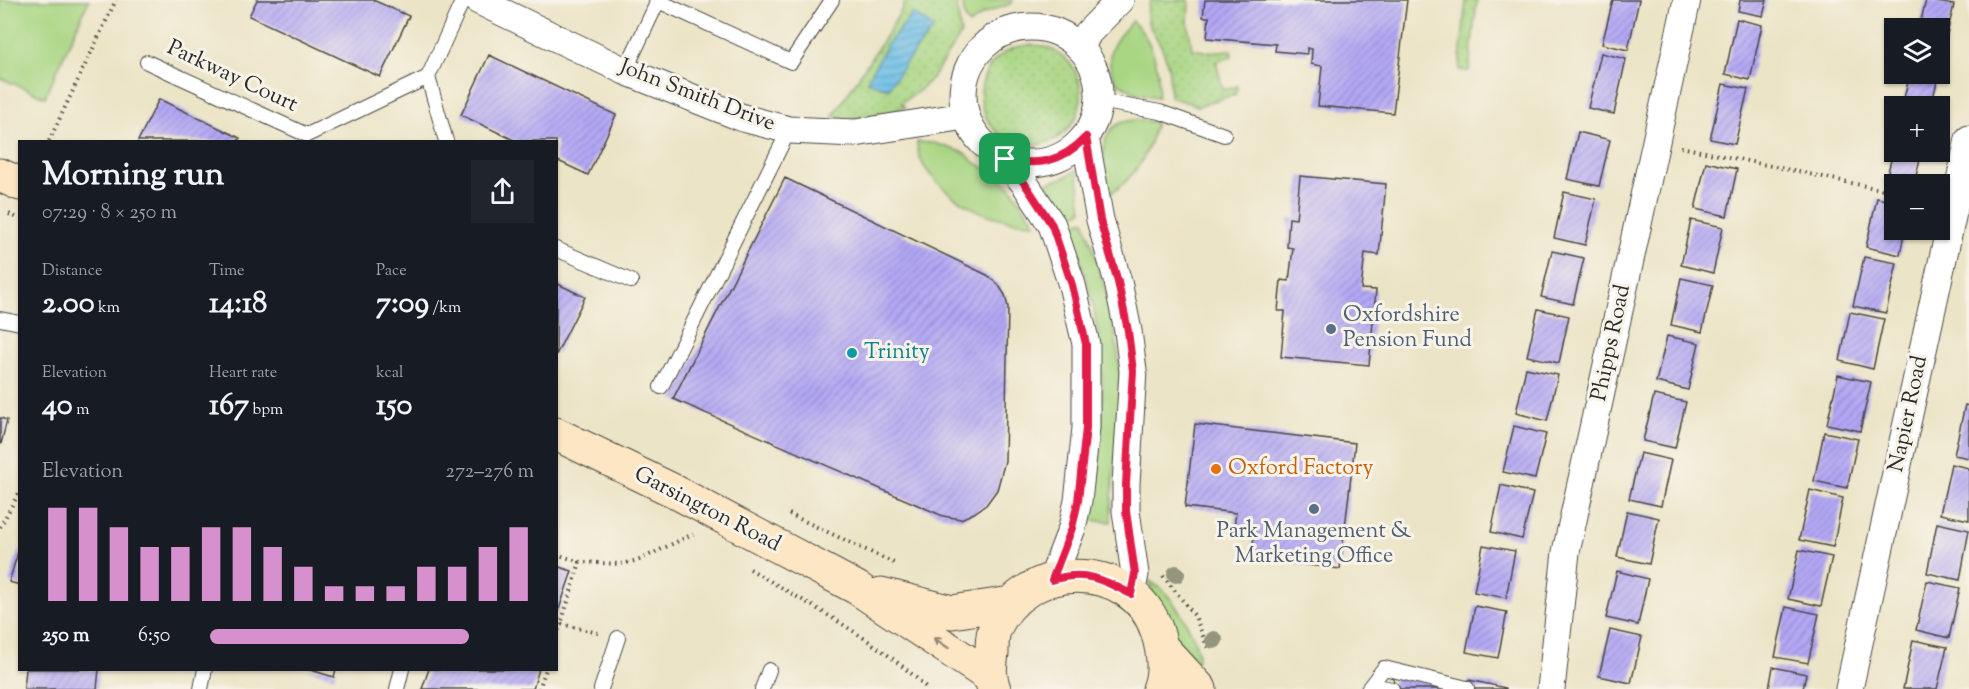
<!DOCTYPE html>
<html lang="en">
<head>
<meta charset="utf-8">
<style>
	:root { --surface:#171b24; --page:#20242c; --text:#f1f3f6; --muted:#9ea1a6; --accent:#d690ce }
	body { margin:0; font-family:"Sorts Mill Goudy",serif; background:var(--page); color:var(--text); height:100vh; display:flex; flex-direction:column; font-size:22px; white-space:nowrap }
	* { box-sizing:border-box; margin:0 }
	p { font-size:20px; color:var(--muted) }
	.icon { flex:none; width:33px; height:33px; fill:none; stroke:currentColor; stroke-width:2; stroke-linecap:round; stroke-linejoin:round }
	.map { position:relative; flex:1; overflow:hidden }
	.details { position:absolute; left:18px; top:140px; width:540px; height:531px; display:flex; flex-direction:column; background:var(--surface); border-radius:0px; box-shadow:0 2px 4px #0004 }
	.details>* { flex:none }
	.fabs { position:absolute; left:1884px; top:18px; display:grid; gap:12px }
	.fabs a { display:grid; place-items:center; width:66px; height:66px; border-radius:0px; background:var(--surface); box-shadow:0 2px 4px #0004; font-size:30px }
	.pin { position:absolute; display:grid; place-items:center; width:51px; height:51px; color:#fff; margin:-26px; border-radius:12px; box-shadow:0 3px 9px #0006 }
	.round { display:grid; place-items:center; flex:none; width:63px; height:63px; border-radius:0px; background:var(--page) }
	.summary { display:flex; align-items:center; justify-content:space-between; height:102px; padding:0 24px }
	h1 { font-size:33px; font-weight:700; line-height:45px }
	.metrics { display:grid; grid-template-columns:repeat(3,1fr); gap:9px; height:102px; padding:6px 24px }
	.metrics div { display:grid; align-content:center }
	.metrics b { font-size:30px; font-weight:700 }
	.metrics small { font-size:16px; font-weight:400 }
	.metrics p { font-size:16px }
	.chart { height:168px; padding:12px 24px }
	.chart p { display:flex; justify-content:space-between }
	.chart svg { width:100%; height:108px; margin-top:6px; stroke:var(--accent); stroke-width:6 }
	ul { padding:0 24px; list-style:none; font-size:20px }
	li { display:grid; grid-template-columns:96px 72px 1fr; align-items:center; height:45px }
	li i { height:15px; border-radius:8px; background:var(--accent) }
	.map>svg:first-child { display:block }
	.grass { fill:#a9d683; stroke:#6a8057; stroke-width:1.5 }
	.park { fill:url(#park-dots); stroke:#6a8057; stroke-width:1.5 }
	.water { fill:url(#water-rules); stroke:#4a7489; stroke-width:1.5 }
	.building { fill:url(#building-hatch) }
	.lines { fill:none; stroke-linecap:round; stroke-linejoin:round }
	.lane-casing { stroke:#484742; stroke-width:16 }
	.street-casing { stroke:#484742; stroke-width:29 }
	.secondary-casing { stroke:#484742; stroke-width:35 }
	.path { stroke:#484742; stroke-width:4; stroke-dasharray:1.5 4.5; stroke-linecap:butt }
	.lane { stroke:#fff; stroke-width:14 }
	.street { stroke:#fff; stroke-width:27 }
	.secondary { stroke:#fce6c4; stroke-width:33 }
	.tree { fill:#93967d }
	.oneway { stroke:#948878 }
	.route-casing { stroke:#fff; stroke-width:12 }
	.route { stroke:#e11d48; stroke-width:8 }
	.service-dot { fill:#5c6f8a; stroke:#f7f3e8; stroke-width:2 }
	.culture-dot { fill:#0f9aa8; stroke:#f7f3e8; stroke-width:2 }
	.food-dot { fill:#e8710a; stroke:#f7f3e8; stroke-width:2 }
	.labels { text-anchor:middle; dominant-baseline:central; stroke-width:6; stroke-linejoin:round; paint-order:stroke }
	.street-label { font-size:22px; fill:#2b2b2b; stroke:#f7f3e8 }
	.service-label { font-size:22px; fill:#4e5e75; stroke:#f7f3e8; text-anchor:start }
	.culture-label { font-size:22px; fill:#0d838f; stroke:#f7f3e8; text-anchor:start }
	.food-label { font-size:22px; fill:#c56008; stroke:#f7f3e8; text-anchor:start }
</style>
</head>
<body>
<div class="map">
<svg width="1969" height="689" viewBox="0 0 1969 689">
	<defs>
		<pattern id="park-dots" width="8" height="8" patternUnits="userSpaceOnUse" patternTransform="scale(1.5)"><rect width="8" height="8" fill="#a9d683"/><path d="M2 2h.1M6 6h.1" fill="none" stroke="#92b871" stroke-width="1.8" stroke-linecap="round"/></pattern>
		<pattern id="water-rules" width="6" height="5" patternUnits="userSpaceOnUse" patternTransform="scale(1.5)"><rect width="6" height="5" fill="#6abee7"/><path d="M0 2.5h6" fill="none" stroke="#579bbb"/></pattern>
		<pattern id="building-hatch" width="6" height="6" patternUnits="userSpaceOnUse" patternTransform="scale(1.5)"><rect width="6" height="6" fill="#b4a8f6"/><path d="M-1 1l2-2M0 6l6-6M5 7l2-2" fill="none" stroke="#9389c7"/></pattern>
	</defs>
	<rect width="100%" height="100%" fill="#f7f3e8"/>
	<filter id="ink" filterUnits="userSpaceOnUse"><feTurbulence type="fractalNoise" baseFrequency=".0167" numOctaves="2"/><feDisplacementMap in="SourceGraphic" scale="12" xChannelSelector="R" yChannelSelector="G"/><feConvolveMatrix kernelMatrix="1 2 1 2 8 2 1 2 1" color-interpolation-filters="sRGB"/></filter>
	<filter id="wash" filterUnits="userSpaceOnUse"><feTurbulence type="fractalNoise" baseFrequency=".008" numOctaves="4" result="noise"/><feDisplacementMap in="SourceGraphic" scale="24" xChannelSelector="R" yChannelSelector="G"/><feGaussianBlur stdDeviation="1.35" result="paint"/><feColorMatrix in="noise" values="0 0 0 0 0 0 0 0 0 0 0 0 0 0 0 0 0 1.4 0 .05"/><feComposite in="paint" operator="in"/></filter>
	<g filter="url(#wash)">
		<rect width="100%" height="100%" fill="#ece4c6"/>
		<!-- grass -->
		<path class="grass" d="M 0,0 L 89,0 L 45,97 L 0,78 Z
			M 962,0 L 1013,0 L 1010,4 L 983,14 L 969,25 L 965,19 Z
			M 1132,21 C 1153,39 1161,71 1158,97 L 1136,93 L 1115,81 C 1114,75 1110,68 1110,63 C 1108,45 1122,33 1132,21 Z
			M 1135,120 L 1156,122 C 1149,153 1136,177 1110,194 C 1105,165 1091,123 1135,120 Z
			M 917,142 L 934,143 L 965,153 L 974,162 L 1002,179 L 1012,189 L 1035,223 C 997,222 965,210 938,183 C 926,171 917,159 917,142 Z
			M 1077,170 L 1082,211 L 1066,217 L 1047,183 L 1065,177 Z
			M 1084,220 C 1100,271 1117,322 1120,376 C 1122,425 1111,473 1111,522 L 1090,520 C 1105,449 1107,375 1093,305 C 1087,278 1077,252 1069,225 Z
			M 1149,581 C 1154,584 1160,587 1164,591 C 1177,606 1203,643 1197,663 C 1175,638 1159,612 1149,581 Z"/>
		<!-- park -->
		<path class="park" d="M 907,0 L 956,0 L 961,34 L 932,78 L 920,90 L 901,103 L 905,107 C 881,116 859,121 833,116 L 891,28 Z
			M 1151,0 L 1189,0 L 1188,23 L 1192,49 L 1209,52 L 1231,50 L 1232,57 L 1216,62 L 1223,90 L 1237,86 L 1236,94 L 1198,106 L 1170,97 C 1170,83 1170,67 1164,53 C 1157,32 1139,24 1151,0 Z
			M 1466,0 L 1477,0 L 1469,71 L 1459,70 Z
			M981 95a50 50 0 1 1 100 0a50 50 0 1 1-100 0Z"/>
		<!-- water -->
		<path class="water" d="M 913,13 L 934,28 L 907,61 L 888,89 L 867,81 L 886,46 Z"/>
		<g id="blocks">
			<!-- building -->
			<path class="building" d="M 257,0 L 373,0 L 409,16 L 380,77 L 249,16 Z
				M 1205,0 L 1407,0 L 1393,113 L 1318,106 L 1322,66 L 1311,64 L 1312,49 L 1307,48 L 1307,54 L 1275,51 L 1276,44 L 1207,38 L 1209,17 L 1203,17 Z
				M 1613,0 L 1639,0 L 1628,50 L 1602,44 Z
				M 1740,0 L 1767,0 L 1763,16 L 1738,11 Z
				M 1926,0 L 1954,5 L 1940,63 L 1940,28 L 1919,28 Z
				M 1737,19 L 1762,25 L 1750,80 L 1725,74 Z
				M 1601,53 L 1626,59 L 1614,114 L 1588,108 Z
				M 489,55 L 616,115 L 588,175 L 556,160 L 556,141 L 516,141 L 461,115 Z
				M 1910,74 L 1939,74 L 1931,106 L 1902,106 Z
				M 1723,84 L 1748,89 L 1735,144 L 1710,139 Z
				M 159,99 L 240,138 L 238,141 L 138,141 Z
				M 1578,132 L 1610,140 L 1599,186 L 1567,179 Z
				M 1893,152 L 1922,152 L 1914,184 L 1886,180 Z
				M 1706,162 L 1737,169 L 1727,216 L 1695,209 Z
				M 1300,176 L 1386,184 L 1379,255 L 1365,253 L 1361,289 L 1376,290 L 1369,365 L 1281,357 L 1285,311 L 1278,311 L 1281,280 L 1289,281 L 1293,248 L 1287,247 L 1289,218 L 1296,219 Z
				M 785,178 L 987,275 L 998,284 L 1005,295 L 1008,307 L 1005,461 L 997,490 L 986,505 L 974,513 L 961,519 L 943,516 L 673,399 Z
				M 1564,192 L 1596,199 L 1585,245 L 1554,238 Z
				M 1877,198 L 1894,202 L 1894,230 L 1905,230 L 1900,255 L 1866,247 Z
				M 1691,220 L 1723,227 L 1713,273 L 1681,265 Z
				M 1552,251 L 1584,258 L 1573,304 L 1541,297 Z
				M 1864,257 L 1897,263 L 1886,313 L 1853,306 Z
				M 1681,278 L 1713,285 L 1702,332 L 1671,325 Z
				M 556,283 L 585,297 L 556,355 Z
				M 1538,309 L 1569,316 L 1559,363 L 1527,356 Z
				M 1850,312 L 1884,319 L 1873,369 L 1840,361 Z
				M 1667,336 L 1699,343 L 1688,390 L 1656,382 Z
				M 1526,368 L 1558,375 L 1547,421 L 1516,413 Z
				M 1838,375 L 1871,382 L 1860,431 L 1827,424 Z
				M 1654,395 L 1686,402 L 1675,448 L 1643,441 Z
				M 1965,405 L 1969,406 L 1969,458 L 1954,455 Z
				M 0,418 L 7,420 L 1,444 L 0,444 Z
				M 1195,424 L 1355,443 L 1340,569 L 1251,558 L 1255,530 L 1234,527 L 1236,513 L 1185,507 Z
				M 1514,426 L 1546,434 L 1535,479 L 1503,472 Z
				M 1824,432 L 1858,439 L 1847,488 L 1814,481 Z
				M 1640,453 L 1671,460 L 1661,506 L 1629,499 Z
				M 1951,464 L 1969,468 L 1969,520 L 1940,514 Z
				M 1501,485 L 1533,493 L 1522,539 L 1491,532 Z
				M 1810,490 L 1843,498 L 1833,547 L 1799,540 Z
				M 1627,511 L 1659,518 L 1649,564 L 1617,557 Z
				M 1937,523 L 1969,530 L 1960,580 L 1927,573 Z
				M 1483,545 L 1515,551 L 1506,598 L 1474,592 Z
				M 19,549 L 20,549 L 20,585 L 9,582 Z
				M 1799,550 L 1832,557 L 1821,606 L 1788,599 Z
				M 556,566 L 572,571 L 557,615 L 556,615 Z
				M 1617,571 L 1648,579 L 1638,625 L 1606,618 Z
				M 1927,581 L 1960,588 L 1949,638 L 1916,630 Z
				M 1475,606 L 1507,612 L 1498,658 L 1466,652 Z
				M 1786,607 L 1819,614 L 1808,663 L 1775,657 Z
				M 1610,630 L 1642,637 L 1631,683 L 1599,676 Z
				M 1913,640 L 1947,647 L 1937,689 L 1903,689 Z
				M 1773,667 L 1806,674 L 1803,689 L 1769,689 Z
				M 26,669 L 99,669 L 97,689 L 24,689 Z
				M 307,669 L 336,669 L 334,677 Z
				M 429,669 L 539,669 L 533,689 L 422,689 Z
				M 1395,674 L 1456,689 L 1392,689 Z
				M 1469,680 L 1506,688 L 1506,689 L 1467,689 Z"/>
		</g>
	</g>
	<g filter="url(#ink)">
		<use href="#blocks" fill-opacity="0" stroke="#484742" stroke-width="1.5"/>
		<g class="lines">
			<defs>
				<path id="lane" d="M 656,0 L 791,62 L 832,0
					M 147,62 L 307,135 L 428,77 L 463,0
					M 625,71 L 658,1
					M 428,77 L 446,141
					M 1099,101 L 1160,112 L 1224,135
					M 556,249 L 631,281
					M 0,319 L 20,323
					M 661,387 L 789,130
					M 1371,685 L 1392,689
					M 201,689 L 205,669
					M 397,689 L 402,669
					M 601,689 L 618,638
					M 762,689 L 769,670
					M 1368,689 L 1384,668 L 1467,688"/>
				<path id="street" d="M 477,0 L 625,71 L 743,118 L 789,130 L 855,133 L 965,116
					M963 95a68 68 0 1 1 136 0a68 68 0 1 1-136 0Z
					M 1081,47 L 1088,33 L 1120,0
					M 1085,137 L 1100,220 L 1118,282 L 1128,331 L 1133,371 L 1126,484 L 1126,511 L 1135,574 L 1131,594
					M 1005,159 L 1025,184 L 1052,225 L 1072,285 L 1086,344 L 1086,428 L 1078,501 L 1072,528 L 1052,580
					M 1551,689 L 1566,552 L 1687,0
					M 1849,689 L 1969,139"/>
				<path id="secondary" d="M 0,175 L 20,184
					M 556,434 L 670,489 L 857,588 L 989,676
					M 881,594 L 952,612 L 1011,603
					M 1163,649 L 1200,689
					M 994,689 C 989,675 990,668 992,653 C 992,646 992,637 994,631 C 1022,559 1132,557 1157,631 C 1163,650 1166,671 1159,689"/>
			</defs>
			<!-- lane casing -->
			<use href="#lane" class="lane-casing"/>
			<!-- street casing -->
			<use href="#street" class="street-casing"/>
			<!-- secondary casing -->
			<use href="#secondary" class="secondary-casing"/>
			<!-- path -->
			<path class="path" d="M 49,141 L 116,0
				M 1681,147 L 1894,192
				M 9,214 L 20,219
				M 789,514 L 894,563
				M 0,527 L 20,491
				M 556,554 L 580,562
				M 750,569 C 809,605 878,640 928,689
				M 1163,576 L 1195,616 L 1209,651
				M 598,633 L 561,624 L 580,562 L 621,564 L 639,560 L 693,534
				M 556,636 L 561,624
				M 539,689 L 546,669"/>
			<!-- lane -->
			<use href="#lane" class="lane"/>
			<!-- street -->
			<use href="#street" class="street"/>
			<!-- secondary -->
			<use href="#secondary" class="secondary"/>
		</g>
		<!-- trees -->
		<g class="tree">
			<circle cx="1176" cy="574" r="9"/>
			<circle cx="1214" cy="640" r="9"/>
		</g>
		<!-- one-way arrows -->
		<defs><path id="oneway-shaft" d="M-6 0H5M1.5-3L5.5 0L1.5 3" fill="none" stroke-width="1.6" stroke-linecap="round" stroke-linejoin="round" transform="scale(1.5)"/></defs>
		<use class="oneway" href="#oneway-shaft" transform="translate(941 643) rotate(-146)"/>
	</g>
	<g class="lines" filter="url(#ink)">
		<defs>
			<path id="route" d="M 1086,137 L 1100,220 L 1118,282 L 1128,331 L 1133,371 L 1126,484 L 1126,511 L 1135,574 L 1131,594 C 1102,579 1085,570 1052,580 L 1072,528 L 1078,501 L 1086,428 L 1086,344 L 1072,285 L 1052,225 L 1025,184 L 1005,159 C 1038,166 1061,163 1086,137 Z"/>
		</defs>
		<!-- route casing -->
		<use href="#route" class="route-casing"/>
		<!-- route -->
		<use href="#route" class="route"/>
	</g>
	<!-- markers -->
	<g class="service-dot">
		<circle cx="1331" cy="329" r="6"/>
		<circle cx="1314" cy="509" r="6"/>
	</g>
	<circle class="culture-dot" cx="852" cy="353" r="6"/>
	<circle class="food-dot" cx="1216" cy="469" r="6"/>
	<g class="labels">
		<!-- street labels -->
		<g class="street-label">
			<text transform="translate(232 77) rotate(25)">Parkway Court</text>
			<text transform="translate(697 96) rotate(21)">John Smith Drive</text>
			<text transform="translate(1612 343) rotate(-78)">Phipps Road</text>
			<text transform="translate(1909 414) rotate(-78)">Napier Road</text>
			<text transform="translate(707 510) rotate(27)">Garsington Road</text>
		</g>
		<!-- service labels -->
		<g class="service-label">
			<text x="1343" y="316">Oxfordshire<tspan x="1343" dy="25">Pension Fund</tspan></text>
			<text x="1314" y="532" text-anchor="middle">Park Management &amp;<tspan x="1314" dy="25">Marketing Office</tspan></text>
		</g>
		<!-- culture labels -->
		<g class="culture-label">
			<text x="864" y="353">Trinity</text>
		</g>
		<!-- food labels -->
		<g class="food-label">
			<text x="1228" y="469">Oxford Factory</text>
		</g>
	</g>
</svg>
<div class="fabs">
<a><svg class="icon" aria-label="layers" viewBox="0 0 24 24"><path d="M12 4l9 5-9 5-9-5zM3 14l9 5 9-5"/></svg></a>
<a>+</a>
<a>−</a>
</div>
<div class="pin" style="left:1005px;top:159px;background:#1e9e55"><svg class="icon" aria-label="arrive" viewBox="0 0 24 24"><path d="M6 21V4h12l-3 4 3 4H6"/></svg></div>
<section class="details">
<div class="summary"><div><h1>Morning run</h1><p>07:29 · 8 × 250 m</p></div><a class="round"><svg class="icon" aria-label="share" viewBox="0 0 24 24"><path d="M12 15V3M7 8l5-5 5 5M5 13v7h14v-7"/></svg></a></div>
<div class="metrics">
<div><p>Distance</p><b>2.00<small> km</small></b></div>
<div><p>Time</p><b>14:18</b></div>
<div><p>Pace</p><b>7:09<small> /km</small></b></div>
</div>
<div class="metrics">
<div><p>Elevation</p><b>40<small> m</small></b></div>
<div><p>Heart rate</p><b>167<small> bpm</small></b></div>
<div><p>kcal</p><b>150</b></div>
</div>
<div class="chart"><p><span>Elevation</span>272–276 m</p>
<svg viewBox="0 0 160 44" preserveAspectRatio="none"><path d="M5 44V6M15 44V6M25 44V14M35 44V22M45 44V22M55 44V14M65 44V14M75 44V22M85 44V30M95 44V38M105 44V38M115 44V38M125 44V30M135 44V30M145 44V22M155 44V14"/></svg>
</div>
<ul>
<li><b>250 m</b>6:50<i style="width:80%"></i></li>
</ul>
</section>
</div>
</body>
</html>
